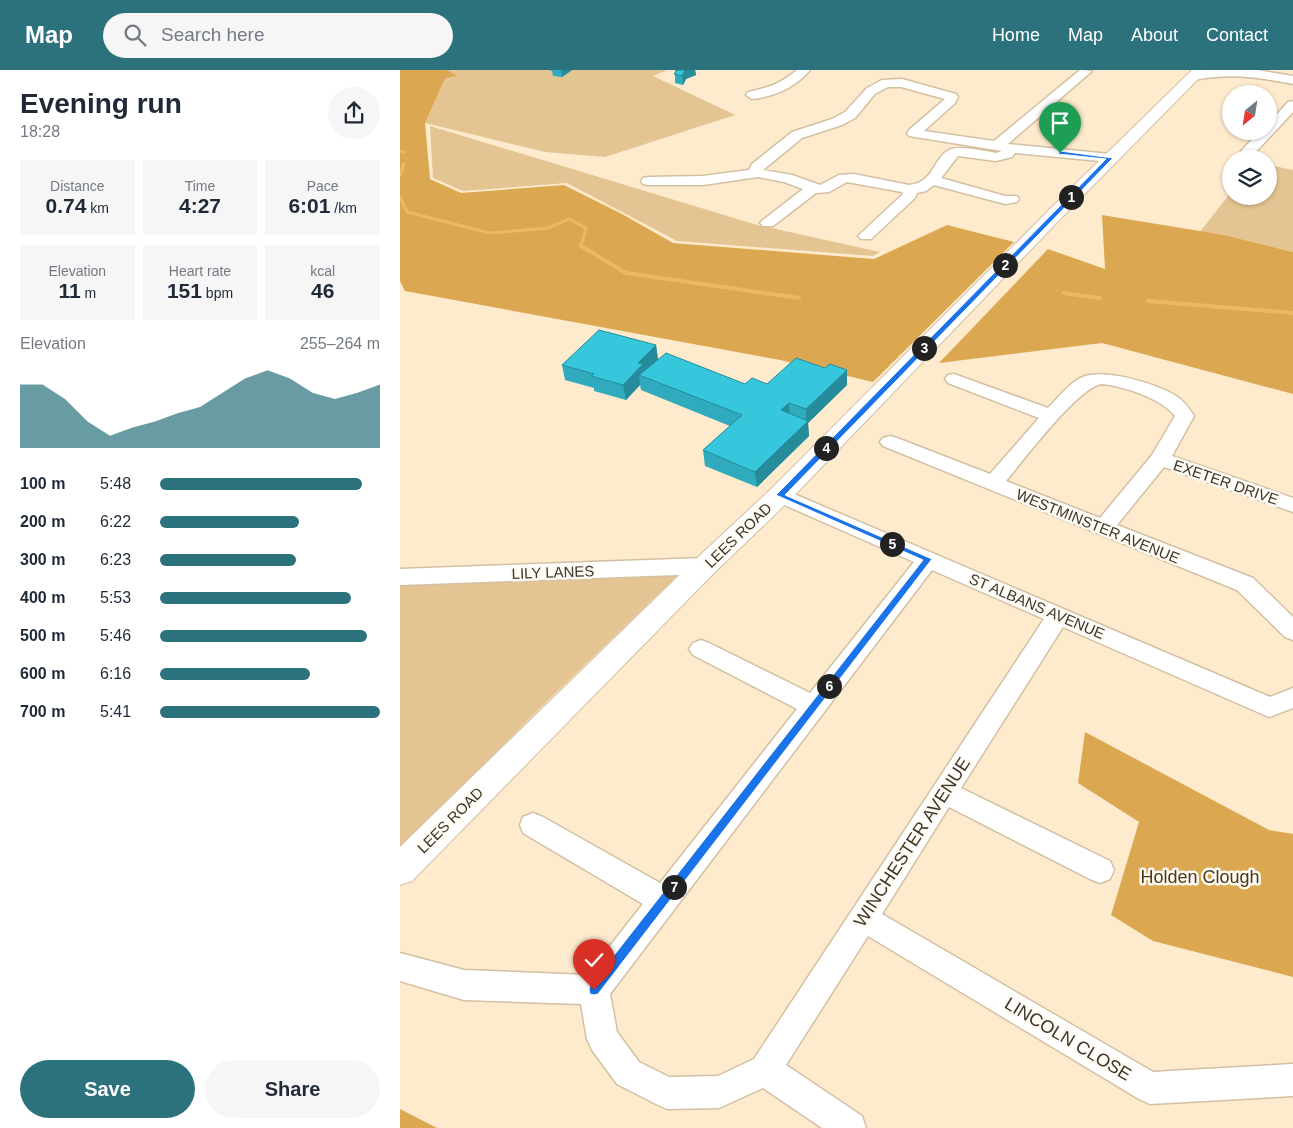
<!DOCTYPE html>
<html lang="en">
<head>
<meta charset="utf-8">
<style>
	:root { --surface:#fff; --page:#f6f6f7; --text:#1f2937; --muted:#747a83; --accent:#2b727d }
	body { margin:0; font-family:Arial,sans-serif; background:var(--page); color:var(--text); height:100vh; display:flex; flex-direction:column; font-size:19px; white-space:nowrap }
	* { box-sizing:border-box; margin:0 }
	p { font-size:16px; color:var(--muted) }
	.icon { flex:none; width:28px; height:28px; fill:none; stroke:currentColor; stroke-width:2; stroke-linecap:round; stroke-linejoin:round }
	.map { position:relative; flex:1; overflow:hidden }
	.panel { display:flex; flex-direction:column; background:var(--surface); width:400px }
	.panel>* { flex:none }
	.needle { width:32px; rotate:210deg }
	.controls { position:absolute; left:822px; top:15px; display:grid; gap:10px }
	.controls a { display:grid; place-items:center; width:55px; height:55px; border-radius:50%; background:var(--surface); box-shadow:0 1px 4px #0004; font-size:25px }
	.pin { position:absolute; display:grid; place-items:center; width:42px; height:42px; color:#fff; margin:-51px -21px; border-radius:50% 50% 50% 0; rotate:-45deg; box-shadow:0 0 5px #0007 }
	.pin .icon { rotate:45deg }
	.km { position:absolute; width:25px; height:25px; margin:-12px; border-radius:50%; background:#222; color:#fff; font-size:14px; line-height:25px; text-align:center }
	.round { display:grid; place-items:center; flex:none; width:52px; height:52px; border-radius:26px; background:var(--page) }
	.summary { display:flex; align-items:center; justify-content:space-between; height:85px; padding:0 20px }
	h1 { font-size:28px; font-weight:700; line-height:38px }
	.stats { display:grid; grid-template-columns:repeat(3,1fr); gap:8px; height:85px; padding:5px 20px }
	.stats div { display:grid; align-content:center; border-radius:0px; background:var(--page); text-align:center }
	.stats b { font-size:21px; font-weight:700 }
	.stats small { font-size:14px; font-weight:400 }
	.stats p { font-size:14px }
	.chart { height:140px; padding:10px 20px }
	.chart p { display:flex; justify-content:space-between }
	.chart svg { width:100%; height:90px; margin-top:5px; fill:var(--accent); opacity:.7 }
	.primary-button { display:flex; gap:10px; margin-top:auto; padding:10px 20px }
	.primary-button a { flex:1; height:58px; border-radius:30px; background:var(--accent); color:#fff; font-size:20px; font-weight:700; line-height:58px; text-align:center }
	.primary-button a+a { background:var(--page); color:var(--text) }
	ul { padding:0 20px; list-style:none; font-size:16px }
	li { display:grid; grid-template-columns:80px 60px 1fr; align-items:center; height:38px }
	li i { height:12px; border-radius:6px; background:var(--accent) }
	header { display:flex; align-items:center; gap:30px; box-sizing:border-box; height:70px; padding:0 25px; background:var(--accent); color:#fff }
	header strong { font-size:24px }
	nav { display:flex; gap:28px; margin-inline-start:auto; font-size:18px }
	.search { width:350px; height:45px; background:var(--page); display:flex; align-items:center; gap:12px; box-sizing:border-box; padding:0 18px; border-radius:28px; color:var(--muted); font-size:19px }
	main { display:flex; flex:1; min-height:0 }
	.map>svg:first-child { display:block }
	.green { fill:#e3c492 }
	.forest { fill:#dba851 }
	.lines { fill:none; stroke-linecap:round; stroke-linejoin:round }
	.stream-far1 { stroke:#ecb862; stroke-width:3 }
	.stream { stroke:#ecb862; stroke-width:4 }
	.minor-casing { stroke:#d3c0a3; stroke-width:3 }
	.major-casing { stroke:#d3c0a3; stroke-width:2 }
	.minor { fill:#fff; fill-rule:evenodd }
	.major { fill:#fff; fill-rule:evenodd }
	.wall { fill:#2fabbd }
	.shaded-wall { fill:#268b9a }
	.building { fill:#37c7dc; stroke:#268b9a }
	.route { fill:#1a73e8; stroke:#fff }
	.labels { text-anchor:middle; dominant-baseline:central; stroke-width:5; stroke-linejoin:round; paint-order:stroke }
	.street-label { font-size:15px; fill:#3e362a; stroke:#fefaf4 }
	.near-street-label { font-size:18px; fill:#3e362a; stroke:#fefaf4 }
	.near-park-label { font-size:18px; fill:#4d3813; stroke:#fefaf4 }
</style>
</head>
<body>
<header>
<strong>Map</strong>
<div class="search"><svg class="icon" aria-label="search" viewBox="0 0 24 24"><circle cx="10" cy="10" r="6"/><path d="M15 15l6 6"/></svg>Search here</div>
<nav><a>Home</a><a>Map</a><a>About</a><a>Contact</a></nav>
</header>
<main>
<section class="panel">
<div class="summary"><div><h1>Evening run</h1><p>18:28</p></div><a class="round"><svg class="icon" aria-label="share" viewBox="0 0 24 24"><path d="M12 15V3M7 8l5-5 5 5M5 13v7h14v-7"/></svg></a></div>
<div class="stats">
<div><p>Distance</p><b>0.74<small> km</small></b></div>
<div><p>Time</p><b>4:27</b></div>
<div><p>Pace</p><b>6:01<small> /km</small></b></div>
</div>
<div class="stats">
<div><p>Elevation</p><b>11<small> m</small></b></div>
<div><p>Heart rate</p><b>151<small> bpm</small></b></div>
<div><p>kcal</p><b>46</b></div>
</div>
<div class="chart"><p><span>Elevation</span>255–264 m</p>
<svg viewBox="0 0 160 44" preserveAspectRatio="none"><path d="M0 44V13L10 13L20 20L30 31L40 38L50 34L60 31L70 27L80 24L90 17L100 10L110 6L120 10L130 17L140 20L150 17L160 13V44z"/></svg>
</div>
<ul>
<li><b>100 m</b>5:48<i style="width:92%"></i></li>
<li><b>200 m</b>6:22<i style="width:63%"></i></li>
<li><b>300 m</b>6:23<i style="width:62%"></i></li>
<li><b>400 m</b>5:53<i style="width:87%"></i></li>
<li><b>500 m</b>5:46<i style="width:94%"></i></li>
<li><b>600 m</b>6:16<i style="width:68%"></i></li>
<li><b>700 m</b>5:41<i style="width:100%"></i></li>
</ul>
<div class="primary-button"><a>Save</a><a>Share</a></div>
</section>
<div class="map">
<svg width="893" height="1058" viewBox="0 0 893 1058">
	<rect width="100%" height="100%" fill="#feeacc"/>
	<!-- green -->
	<path class="green" d="M 0,0 L 267,0 L 253,6 L 335,45 L 205,87 L 145,82 L 25,53 Z
		M 30,56 L 357,155 L 480,182 L 473,186 L 277,171 L 167,113 L 63,121 L 33,108 Z
		M 869,95 L 893,100 L 893,182 L 824,165 L 800,162 L 831,122 L 831,126 L 869,126 Z
		M 279,504 L 132,646 L 0,779 L 0,515 Z"/>
	<!-- forest -->
	<path class="forest" d="M 0,0 L 47,0 L 57,6 L 45,8 L 25,53 L 30,109 L 61,123 L 164,115 L 222,144 L 273,173 L 474,189 L 547,155 L 614,172 L 473,312 L 380,290 L 5,221 L 0,211 Z
		M 702,145 L 824,165 L 893,182 L 893,324 L 702,273 L 539,293 L 648,179 L 705,199 Z
		M 685,662 L 869,760 L 893,764 L 893,907 L 753,871 L 711,845 L 739,752 L 678,713 Z
		M 0,1039 L 37,1058 L 0,1058 Z"/>
	<g class="lines">
		<!-- stream-far1 -->
		<path class="stream-far1" d="M 0,81 L 4,82
			M 0,106 L 4,94
			M 0,127 L 7,142 L 90,163 L 148,158 L 169,149 L 186,158 L 181,176"/>
		<!-- stream -->
		<path class="stream" d="M 181,174 L 181,176 L 226,203 L 399,228
			M 664,223 L 700,228
			M 748,231 L 893,243"/>
		<defs>
			<path id="minor" d="M 397,0 L 410,0 C 396,17 374,27 352,29 L 346,25 L 348,22 C 370,17 378,15 397,0 Z
				M 680,0 L 692,1 L 608,74 L 710,84 L 717,88 L 715,91 L 710,92 L 615,83 L 612,87 L 596,91 L 558,86 L 541,108 L 605,126 L 617,126 L 619,129 L 617,132 L 605,134 L 534,115 L 526,121 L 517,123 L 515,128 L 471,169 L 461,169 L 458,166 L 503,124 L 502,122 L 447,112 L 429,122 L 416,123 L 373,156 L 363,156 L 360,153 L 363,150 L 403,119 L 384,112 L 358,107 L 303,115 L 248,115 L 243,114 L 241,111 L 243,108 L 248,107 L 303,106 L 349,100 L 352,94 L 392,62 L 432,49 L 445,42 L 467,18 L 482,10 L 502,9 L 556,24 L 558,27 L 555,33 L 524,61 L 594,71 ZM 488,17 L 501,17 L 545,29 L 509,60 L 507,63 L 509,66 L 602,81 L 596,83 C 585,81 558,75 549,80 C 533,88 534,113 509,115 L 454,104 L 439,105 L 420,115 L 392,105 L 363,100 L 402,68 L 442,55 L 455,48 L 475,24 Z
				M 808,0 L 857,0 L 893,6 L 893,14 C 856,7 832,3 794,10 L 788,6 L 790,3 Z
				M 893,31 L 893,42 L 852,86 L 842,86 L 840,83 L 842,80 L 860,61 L 869,61 L 869,53 L 888,32 Z
				M 554,304 L 648,338 C 658,328 670,312 683,307 C 704,298 757,314 776,326 C 784,331 789,338 794,346 L 772,386 L 893,428 L 893,442 L 764,397 L 717,455 L 853,508 L 893,547 L 893,570 L 885,567 L 837,520 L 483,376 L 480,372 L 483,368 L 490,366 L 497,368 L 590,404 L 639,348 L 548,313 L 545,309 L 548,305 ZM 702,314 C 724,316 762,329 775,346 L 752,385 L 700,448 L 606,411 C 623,391 679,316 702,314 Z
				M 380,418 L 870,627 L 893,618 L 893,638 L 869,647 L 663,557 L 561,718 L 710,791 L 714,800 L 710,809 L 700,813 L 690,809 L 549,737 L 482,844 L 753,1002 L 893,994 L 893,1026 L 750,1034 L 739,1029 L 468,866 L 386,995 L 462,1046 L 466,1058 L 422,1058 L 363,1018 L 319,1038 L 267,1039 L 256,1034 L 217,1014 L 192,980 L 187,969 L 181,934 L 64,930 L 0,911 L 0,883 L 64,900 L 187,905 L 243,834 L 123,763 L 120,755 L 123,747 L 133,743 L 143,747 L 260,813 L 397,639 L 293,585 L 289,579 L 293,573 L 301,570 L 309,573 L 410,623 L 514,492 L 373,430 L 370,425 L 373,420 ZM 532,500 L 644,549 L 354,989 L 318,1006 L 269,1007 L 239,992 L 217,962 L 210,924 Z
				M 305,488 L 313,491 L 316,496 L 313,501 L 305,504 L 0,515 L 0,499 Z"/>
			<path id="major" d="M 792,0 L 807,0 L 670,139 L 389,431 L 314,503 L 12,811 L 0,815 L 0,777 L 296,489 L 371,419 L 658,131 Z"/>
		</defs>
		<!-- minor casing -->
		<use href="#minor" class="minor-casing"/>
		<!-- major casing -->
		<use href="#major" class="major-casing"/>
		<!-- minor -->
		<use href="#minor" class="minor"/>
		<!-- major -->
		<use href="#major" class="major"/>
	</g>
	<!-- wall -->
	<path class="wall" d="M 149,0 L 172,0 L 162,7 L 153,6 L 152,1 Z
		M 275,0 L 295,0 L 296,5 L 286,9 L 283,15 L 275,13 Z
		M 256,275 L 258,289 L 345,314 L 447,315 L 408,353 L 409,366 L 357,417 L 305,396 L 303,380 L 330,356 L 241,320 L 240,315 L 226,330 L 194,321 L 194,318 L 165,310 L 162,295 Z"/>
	<!-- shaded-wall -->
	<path class="shaded-wall" d="M 161,0 L 172,0 L 162,7 Z
		M 285,0 L 295,0 L 296,5 L 286,9 L 283,15 L 282,6 Z
		M 256,275 L 258,290 L 239,305 L 240,315 L 226,330 L 223,315 L 238,293 Z
		M 447,300 L 447,315 L 408,353 L 409,366 L 357,417 L 355,402 L 406,353 L 406,339 Z
		M 389,333 L 390,348 L 381,340 Z"/>
	<!-- building -->
	<path class="building" d="M 277,0 L 285,0 L 282,6 L 274,4 Z
		M 199,260 L 256,275 L 238,293 L 243,294 L 223,315 L 191,306 L 194,304 L 162,295 Z
		M 266,283 L 345,314 L 352,308 L 367,314 L 396,288 L 425,298 L 430,294 L 447,300 L 406,339 L 389,333 L 381,340 L 408,351 L 355,402 L 303,380 L 342,345 L 239,305 Z"/>
	<!-- route -->
	<path class="route" d="M 660,81 L 713,88 L 385,425 L 532,489 L 198,924 L 194,925 L 190,924 L 189,920 L 190,916 L 523,490 L 376,425 L 706,89 L 658,84 Z"/>
	<g class="labels">
		<!-- street labels -->
		<g class="street-label">
			<text transform="translate(826 412) rotate(19)">EXETER DRIVE</text>
			<text transform="translate(698 456) rotate(22)">WESTMINSTER AVENUE</text>
			<text transform="translate(338 465) rotate(-44)">LEES ROAD</text>
			<text transform="translate(153 502) rotate(-2)">LILY LANES</text>
			<text transform="translate(637 536) rotate(23)">ST ALBANS AVENUE</text>
			<text transform="translate(50 750) rotate(-45)">LEES ROAD</text>
		</g>
		<!-- near-street labels -->
		<g class="near-street-label">
			<text transform="translate(512 772) rotate(-57)">WINCHESTER AVENUE</text>
			<text transform="translate(668 969) rotate(31)">LINCOLN CLOSE</text>
		</g>
		<!-- near-park labels -->
		<g class="near-park-label">
			<text x="800" y="807">Holden Clough</text>
		</g>
	</g>
</svg>
<div class="controls">
<a><svg class="needle" viewBox="-14 -14 28 28"><path d="M0-13l5 13h-10z" fill="#e53935"/><path d="M0 13l5-13h-10z" fill="#747a83"/></svg></a>
<a><svg class="icon" aria-label="layers" viewBox="0 0 24 24"><path d="M12 4l9 5-9 5-9-5zM3 14l9 5 9-5"/></svg></a>
</div>
<div class="pin" style="left:660px;top:83px;background:#1e9e55"><svg class="icon" aria-label="arrive" viewBox="0 0 24 24"><path d="M6 21V4h12l-3 4 3 4H6"/></svg></div>
<div class="pin" style="left:194px;top:920px;background:#d93025"><svg class="icon" aria-label="check" viewBox="0 0 24 24"><path d="M5 12l5 5 9-10"/></svg></div>
<b class="km" style="left:671px;top:127px">1</b>
<b class="km" style="left:605px;top:195px">2</b>
<b class="km" style="left:524px;top:278px">3</b>
<b class="km" style="left:426px;top:378px">4</b>
<b class="km" style="left:492px;top:474px">5</b>
<b class="km" style="left:429px;top:616px">6</b>
<b class="km" style="left:274px;top:817px">7</b>
</div>
</main>
</body>
</html>
